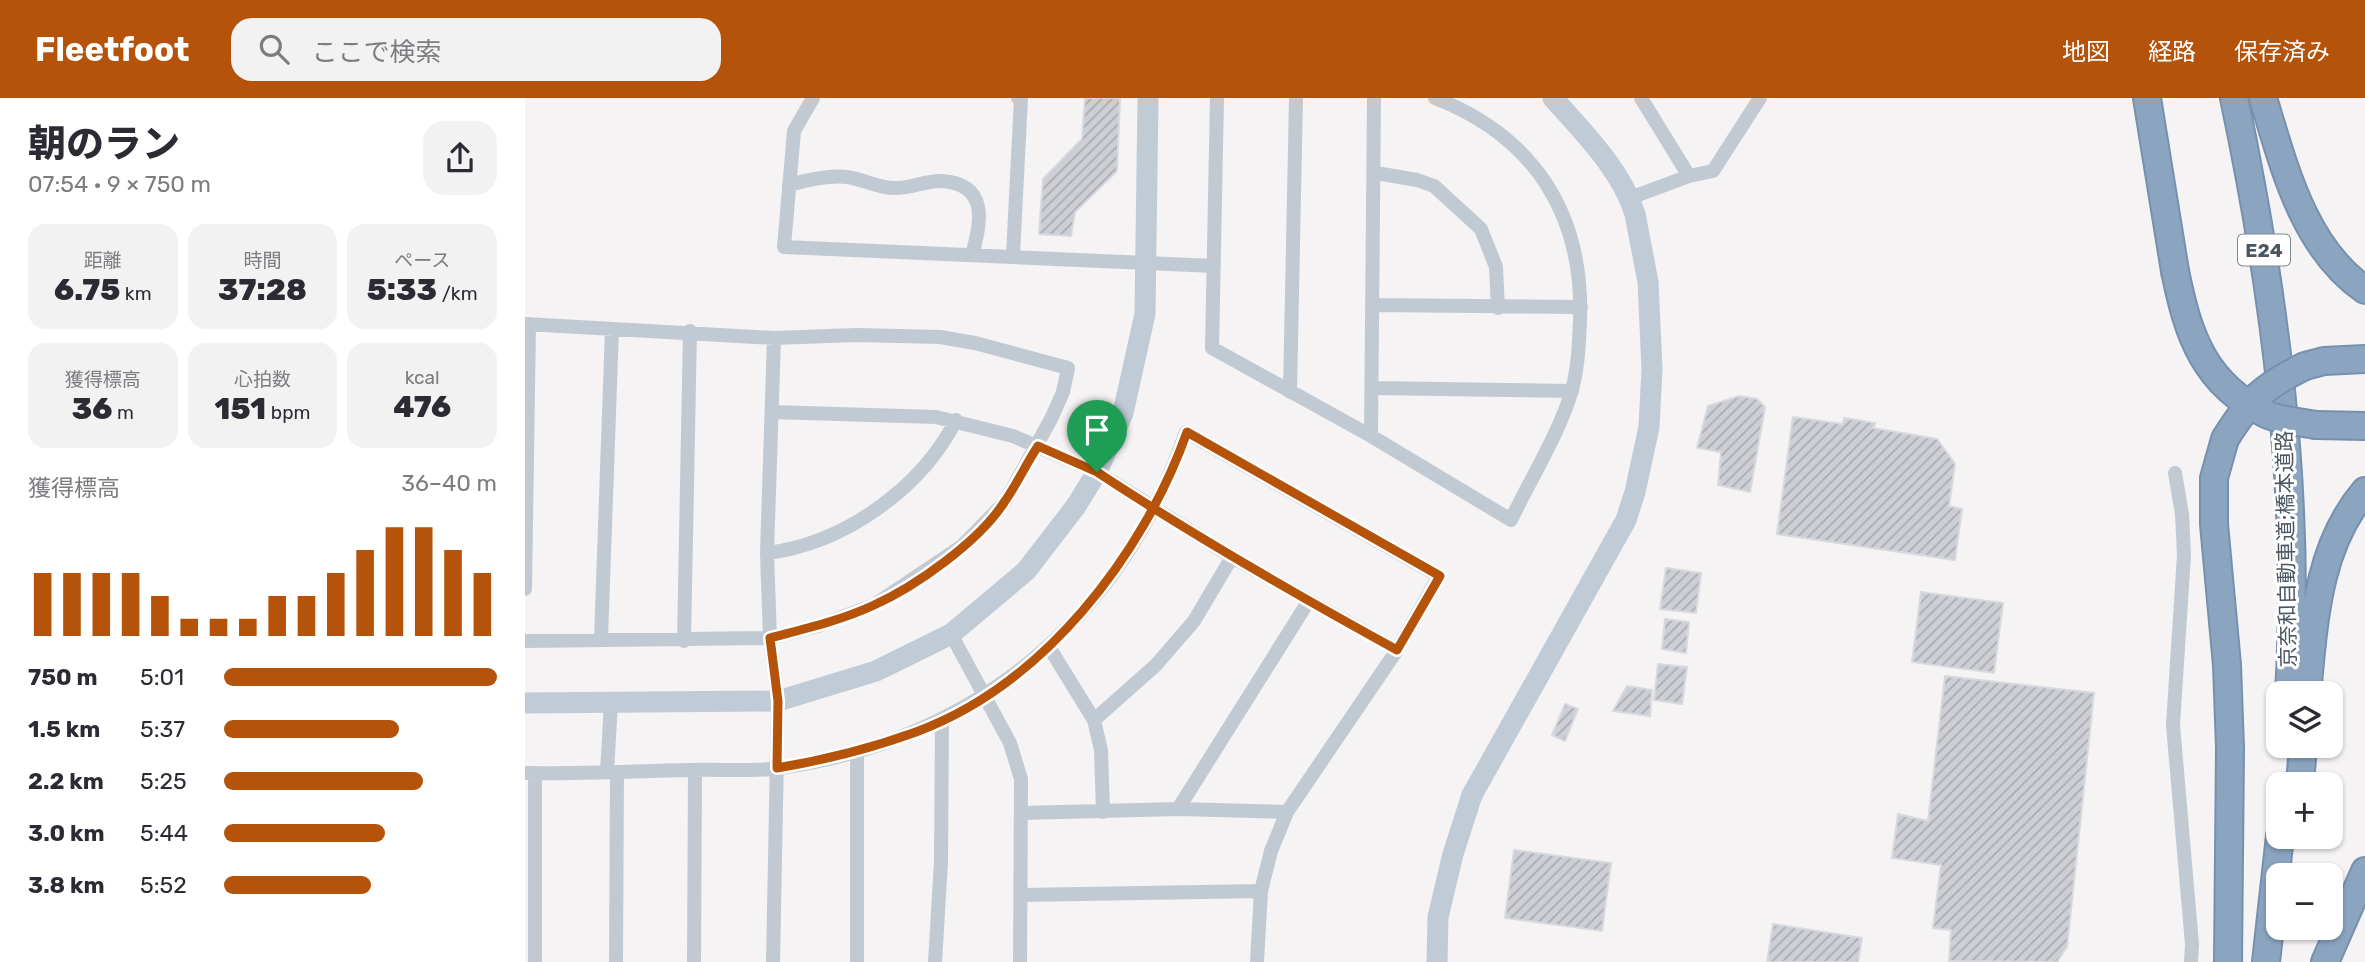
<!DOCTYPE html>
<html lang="ja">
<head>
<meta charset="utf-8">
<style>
	:root { --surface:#fff; --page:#f2f2f3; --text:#2b2b33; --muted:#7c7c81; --accent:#b45309 }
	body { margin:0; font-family:Rubik,"Noto Sans JP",sans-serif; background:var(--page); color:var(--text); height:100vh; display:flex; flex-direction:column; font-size:26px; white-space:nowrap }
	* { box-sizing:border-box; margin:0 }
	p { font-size:23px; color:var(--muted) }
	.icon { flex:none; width:38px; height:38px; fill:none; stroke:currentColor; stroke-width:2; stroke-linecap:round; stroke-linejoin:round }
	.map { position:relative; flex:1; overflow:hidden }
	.drawer { display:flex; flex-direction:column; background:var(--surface); width:525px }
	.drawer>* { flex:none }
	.fabs { position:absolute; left:1741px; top:583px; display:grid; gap:14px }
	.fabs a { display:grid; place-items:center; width:77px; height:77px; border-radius:14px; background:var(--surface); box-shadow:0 2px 5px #0004; font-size:35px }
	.pin { position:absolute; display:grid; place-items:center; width:60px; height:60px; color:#fff; margin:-72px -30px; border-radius:50% 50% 50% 0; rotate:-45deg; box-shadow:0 0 7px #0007 }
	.pin .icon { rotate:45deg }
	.round { display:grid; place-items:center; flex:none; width:74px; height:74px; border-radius:21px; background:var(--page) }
	.headline { display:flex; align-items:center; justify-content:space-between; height:119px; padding:0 28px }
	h1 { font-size:38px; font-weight:800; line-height:52px }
	.stats { display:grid; grid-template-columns:repeat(3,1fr); gap:10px; height:119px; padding:7px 28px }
	.stats div { display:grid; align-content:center; border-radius:18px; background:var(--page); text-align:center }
	.stats b { font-size:30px; font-weight:800 }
	.stats small { font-size:19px; font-weight:400 }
	.stats p { font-size:19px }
	.chart { height:196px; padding:14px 28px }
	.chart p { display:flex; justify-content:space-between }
	.chart svg { width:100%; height:126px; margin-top:7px; stroke:var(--accent); stroke-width:6 }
	ul { padding:0 28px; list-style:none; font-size:23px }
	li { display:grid; grid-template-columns:112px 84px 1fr; align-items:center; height:52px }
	li i { height:18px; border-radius:9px; background:var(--accent) }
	header { display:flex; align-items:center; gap:42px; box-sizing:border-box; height:98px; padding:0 35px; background:var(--accent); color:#fff }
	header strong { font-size:33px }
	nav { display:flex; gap:38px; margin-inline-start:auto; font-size:24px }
	.search { width:490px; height:63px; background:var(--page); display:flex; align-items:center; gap:18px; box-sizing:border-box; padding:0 24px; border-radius:21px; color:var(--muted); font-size:26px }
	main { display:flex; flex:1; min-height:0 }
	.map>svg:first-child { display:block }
	.building { fill:url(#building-hatch); stroke:#d7d9de; stroke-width:2 }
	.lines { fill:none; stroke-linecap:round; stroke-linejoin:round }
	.highway-casing { stroke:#7690ad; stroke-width:30 }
	.street { stroke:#c1cad2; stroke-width:14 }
	.secondary { stroke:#c1cbd6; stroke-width:21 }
	.highway { stroke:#8ba5c1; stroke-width:26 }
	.highway-bridge-casing { stroke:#7690ad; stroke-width:30; stroke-linecap:butt }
	.highway-bridge { stroke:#8ba5c1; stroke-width:26 }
	.route-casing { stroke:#fff; stroke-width:14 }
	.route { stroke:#b45309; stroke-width:9 }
	.labels { text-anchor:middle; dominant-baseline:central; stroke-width:6; stroke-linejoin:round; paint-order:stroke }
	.shield { fill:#fff; stroke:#808990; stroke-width:2 }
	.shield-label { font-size:19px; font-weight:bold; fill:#4a5661 }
	.street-label { font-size:21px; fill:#4a5661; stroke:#fff }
</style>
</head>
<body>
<header>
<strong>Fleetfoot</strong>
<div class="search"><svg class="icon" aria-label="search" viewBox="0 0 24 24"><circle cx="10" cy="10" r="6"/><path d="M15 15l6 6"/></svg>ここで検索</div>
<nav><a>地図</a><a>経路</a><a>保存済み</a></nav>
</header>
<main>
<section class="drawer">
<div class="headline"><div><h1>朝のラン</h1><p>07:54 · 9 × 750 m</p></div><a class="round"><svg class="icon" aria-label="share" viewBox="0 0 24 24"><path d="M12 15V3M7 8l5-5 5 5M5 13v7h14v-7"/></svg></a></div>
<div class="stats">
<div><p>距離</p><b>6.75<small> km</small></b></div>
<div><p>時間</p><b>37:28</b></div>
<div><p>ペース</p><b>5:33<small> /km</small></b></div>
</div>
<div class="stats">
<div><p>獲得標高</p><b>36<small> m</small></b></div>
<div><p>心拍数</p><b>151<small> bpm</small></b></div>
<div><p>kcal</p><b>476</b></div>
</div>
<div class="chart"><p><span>獲得標高</span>36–40 m</p>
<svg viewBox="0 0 160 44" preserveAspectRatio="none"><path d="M5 44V22M15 44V22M25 44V22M35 44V22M45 44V30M55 44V38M65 44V38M75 44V38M85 44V30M95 44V30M105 44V22M115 44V14M125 44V6M135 44V6M145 44V14M155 44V22"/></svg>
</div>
<ul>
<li><b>750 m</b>5:01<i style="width:100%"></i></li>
<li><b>1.5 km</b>5:37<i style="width:64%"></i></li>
<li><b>2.2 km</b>5:25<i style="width:73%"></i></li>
<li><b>3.0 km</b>5:44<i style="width:59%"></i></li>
<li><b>3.8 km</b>5:52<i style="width:54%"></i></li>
</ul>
</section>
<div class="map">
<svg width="1840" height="864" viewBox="0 0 1840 864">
	<defs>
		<pattern id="building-hatch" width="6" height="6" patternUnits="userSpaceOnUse" patternTransform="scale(1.75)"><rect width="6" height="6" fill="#cdcfd5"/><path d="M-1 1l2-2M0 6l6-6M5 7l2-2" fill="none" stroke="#a8abb0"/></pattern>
	</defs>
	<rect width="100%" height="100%" fill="#f5f3f3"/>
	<!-- building -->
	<path class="building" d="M 560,0 L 595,0 L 592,73 L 550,114 L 546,138 L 514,136 L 518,81 L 557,41 Z
		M 1214,298 L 1232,301 L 1240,309 L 1225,394 L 1193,387 L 1196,354 L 1172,350 L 1183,308 Z
		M 1268,319 L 1318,326 L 1319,320 L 1350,325 L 1348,330 L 1412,341 L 1430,366 L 1424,408 L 1437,411 L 1430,462 L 1252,436 Z
		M 1141,470 L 1176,475 L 1171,515 L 1135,511 Z
		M 1396,494 L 1478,505 L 1469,575 L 1387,564 Z
		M 1140,521 L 1164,524 L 1161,555 L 1137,551 Z
		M 1133,566 L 1162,569 L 1157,606 L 1129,602 Z
		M 1420,578 L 1569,595 L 1542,849 L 1532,864 L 1424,863 L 1426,832 L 1408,830 L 1416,767 L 1367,760 L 1373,716 L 1403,723 Z
		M 1102,588 L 1127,592 L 1125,618 L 1088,613 Z
		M 1040,606 L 1053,611 L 1040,643 L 1027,637 Z
		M 989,752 L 1086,765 L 1077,833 L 980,820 Z
		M 1248,826 L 1337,840 L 1333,864 L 1242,864 Z"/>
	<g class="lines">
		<defs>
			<path id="highway" d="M 1622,0 L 1650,173
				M 1709,0 C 1750,195 1776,396 1764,595
				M 1738,0 C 1759,68 1778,149 1840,192
				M 1780,268 L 1799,263 L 1840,261
				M 1791,327 L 1840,328
				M 1700,341 L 1689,380 L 1689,426 L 1702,567 L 1705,650 L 1703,864
				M 1782,595 C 1789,525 1792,449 1840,393
				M 1775,686 L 1778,648
				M 1741,864 L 1755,738
				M 1800,864 L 1840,773"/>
		</defs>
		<!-- highway casing -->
		<use href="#highway" class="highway-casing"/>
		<!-- street -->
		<path class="street" d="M 288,0 L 269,33 L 259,149 L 689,168
			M 692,0 L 687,250 L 846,338 L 986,422 C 1006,380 1034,336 1047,292 C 1053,270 1054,246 1055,223 C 1059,117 1010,39 910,0
			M 1116,0 L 1164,78
			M 851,75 L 892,82 L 909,88 L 956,131 L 971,169 L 973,210
			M 264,87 C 282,82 303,77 322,79 C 338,81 353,90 369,90 C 385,91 401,82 417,83 C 463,86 457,124 447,156
			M 1105,100 L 1164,78 L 1188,73 L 1235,0
			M 488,157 L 496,0 L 493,0
			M 849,207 L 1056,209
			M 0,226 L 249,240 L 331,237 L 415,239 L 450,245 L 543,270 L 538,294 L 526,321 L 480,404 L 437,448 L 349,507 L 293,528 L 245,540 L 0,543
			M 847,290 L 1047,293
			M 765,294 L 771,0
			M 247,314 L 411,319 L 488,338 L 572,374 L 707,459 L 872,552
			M 846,338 L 849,0
			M 1650,375 L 1657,416 L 1659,457 L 1648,627 L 1667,846 L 1666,864
			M 242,455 C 318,446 396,391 431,322
			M 0,491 L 4,226
			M 426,536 L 485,645 L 496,681 L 495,864
			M 76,541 L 87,231
			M 159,543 L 165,233
			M 524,549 L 569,622 L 576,652 L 578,714
			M 569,622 L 631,567 L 669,523 L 707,459
			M 82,674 L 86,605
			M 0,675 C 55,676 110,673 165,672 C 194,671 225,674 255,670 C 452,642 596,521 661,334 L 914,478 L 872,552 L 762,714 L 746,753 L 736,793 L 732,864
			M 10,675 L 10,864
			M 653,711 L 783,504
			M 497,715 L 653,711 L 762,714
			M 496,797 L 736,793
			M 91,864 L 92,674
			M 169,864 L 170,672
			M 248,864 L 253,603 L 245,540 L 242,455 L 249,240
			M 332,864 L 332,653
			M 410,864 L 416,764 L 417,621"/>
		<!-- secondary -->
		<path class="secondary" d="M 0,605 L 253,603 L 351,573 L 426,536 L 501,473 L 551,408 L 572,374 L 598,315 L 620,216 L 623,0
			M 912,864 L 913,819 L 928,756 L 947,697 L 1101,422 L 1110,394 L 1124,329 L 1127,271 L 1123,184 L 1110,116 C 1096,71 1058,34 1028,0"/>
		<!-- highway -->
		<use href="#highway" class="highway"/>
		<defs>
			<path id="highway-bridge" d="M 1650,173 C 1663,237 1679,287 1743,317 C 1757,323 1776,324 1791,327
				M 1700,341 C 1724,302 1739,288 1780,268"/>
		</defs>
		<!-- highway-bridge casing -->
		<use href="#highway-bridge" class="highway-bridge-casing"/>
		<!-- highway-bridge -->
		<use href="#highway-bridge" class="highway-bridge"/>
	</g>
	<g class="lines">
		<defs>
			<path id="route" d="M 572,374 L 513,348 C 501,366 492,386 480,403 C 455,443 390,489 347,508 C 314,523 279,531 245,540 L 253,603 L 252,670 C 300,662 347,650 391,634 C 518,587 618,458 662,334 L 915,478 L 872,552 C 770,496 669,438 572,374"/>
		</defs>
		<!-- route casing -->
		<use href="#route" class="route-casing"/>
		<!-- route -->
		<use href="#route" class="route"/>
	</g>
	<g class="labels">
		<!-- shield labels -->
		<rect class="shield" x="1713" y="136.5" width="52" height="31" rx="5"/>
		<g class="shield-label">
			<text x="1739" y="152">E24</text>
		</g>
		<!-- street labels -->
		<g class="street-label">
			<text transform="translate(1761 451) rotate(-91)">京奈和自動車道;橋本道路</text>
		</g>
	</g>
</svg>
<div class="fabs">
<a><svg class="icon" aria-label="layers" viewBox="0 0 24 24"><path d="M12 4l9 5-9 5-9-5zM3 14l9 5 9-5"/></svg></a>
<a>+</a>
<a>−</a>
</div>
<div class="pin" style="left:572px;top:374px;background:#1e9e55"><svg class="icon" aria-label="arrive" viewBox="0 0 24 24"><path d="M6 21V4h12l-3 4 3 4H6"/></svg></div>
</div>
</main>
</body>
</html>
